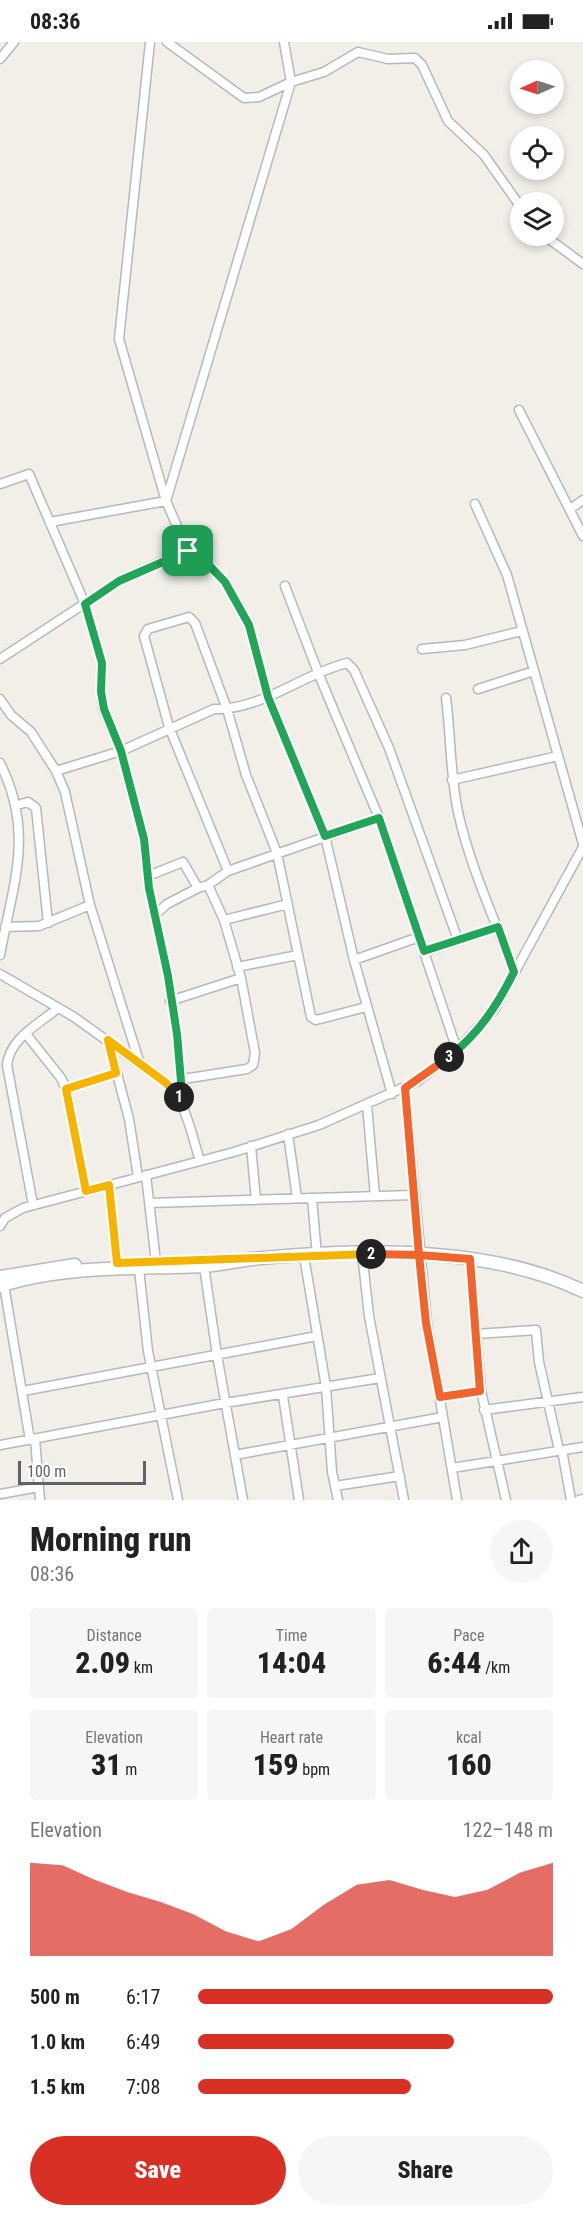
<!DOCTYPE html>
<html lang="en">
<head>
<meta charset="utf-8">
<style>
	:root { --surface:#fff; --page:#f6f6f6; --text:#222; --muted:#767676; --accent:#d93025 }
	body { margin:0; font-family:"Roboto Condensed",sans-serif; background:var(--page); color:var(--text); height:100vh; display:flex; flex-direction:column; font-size:22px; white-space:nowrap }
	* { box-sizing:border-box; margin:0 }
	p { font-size:20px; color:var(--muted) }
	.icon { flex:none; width:33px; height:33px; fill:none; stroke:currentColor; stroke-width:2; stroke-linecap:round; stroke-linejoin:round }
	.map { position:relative; height:1458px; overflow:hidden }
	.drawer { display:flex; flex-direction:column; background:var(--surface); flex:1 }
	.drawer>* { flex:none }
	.needle { width:39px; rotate:267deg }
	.controls { position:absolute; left:510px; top:18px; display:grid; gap:12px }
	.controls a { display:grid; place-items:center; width:54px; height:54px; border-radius:50%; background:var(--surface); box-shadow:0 3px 9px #0003; font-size:30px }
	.scale { position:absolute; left:18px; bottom:15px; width:128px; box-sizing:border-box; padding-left:6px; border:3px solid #5f6368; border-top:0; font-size:16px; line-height:21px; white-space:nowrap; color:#5f6368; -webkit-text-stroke:4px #fff; paint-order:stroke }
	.pin { position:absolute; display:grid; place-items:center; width:51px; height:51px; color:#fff; margin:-26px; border-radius:12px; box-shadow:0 3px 9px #0006 }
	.km { position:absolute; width:30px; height:30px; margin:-15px; border-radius:50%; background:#222; color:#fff; font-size:16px; line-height:30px; text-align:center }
	.round { display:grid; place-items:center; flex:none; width:63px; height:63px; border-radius:32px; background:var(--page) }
	.head { display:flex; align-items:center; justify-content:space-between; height:102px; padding:0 30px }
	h1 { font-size:33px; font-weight:800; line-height:45px }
	.figures { display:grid; grid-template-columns:repeat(3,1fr); gap:9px; height:102px; padding:6px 30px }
	.figures div { display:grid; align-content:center; border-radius:6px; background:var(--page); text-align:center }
	.figures b { font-size:30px; font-weight:800 }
	.figures small { font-size:16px; font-weight:400 }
	.figures p { font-size:16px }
	.chart { height:168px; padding:12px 30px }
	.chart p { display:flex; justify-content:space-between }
	.chart svg { width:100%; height:108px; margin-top:6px; fill:var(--accent); opacity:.7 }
	.button { display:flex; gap:12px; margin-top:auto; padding:12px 30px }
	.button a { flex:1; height:69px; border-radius:36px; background:var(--accent); color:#fff; font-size:24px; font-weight:800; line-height:69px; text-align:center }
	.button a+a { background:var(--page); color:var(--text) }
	ul { padding:0 30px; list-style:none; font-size:20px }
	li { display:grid; grid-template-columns:96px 72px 1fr; align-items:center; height:45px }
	li i { height:15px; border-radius:8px; background:var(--accent) }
	.status { display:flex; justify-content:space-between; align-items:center; height:42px; padding:0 30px; background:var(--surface); direction:ltr }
	.status svg { height:16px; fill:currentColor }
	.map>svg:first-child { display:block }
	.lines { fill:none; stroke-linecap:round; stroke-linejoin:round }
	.minor-casing { stroke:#b5b8bc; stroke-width:11 }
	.secondary-casing { stroke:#b6babf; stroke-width:15 }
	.minor { stroke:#fff; stroke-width:8 }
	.secondary { stroke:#fff; stroke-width:12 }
	.split-1-casing { stroke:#fff; stroke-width:12 }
	.split-2-casing { stroke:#fff; stroke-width:12 }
	.split-3-casing { stroke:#fff; stroke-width:12 }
	.split-4-casing { stroke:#fff; stroke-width:12 }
	.split-1 { stroke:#22a559; stroke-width:8 }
	.split-2 { stroke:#f5b400; stroke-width:8 }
	.split-3 { stroke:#f0652b; stroke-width:8 }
	.split-4 { stroke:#22a559; stroke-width:8 }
</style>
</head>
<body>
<div class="status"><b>08:36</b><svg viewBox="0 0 49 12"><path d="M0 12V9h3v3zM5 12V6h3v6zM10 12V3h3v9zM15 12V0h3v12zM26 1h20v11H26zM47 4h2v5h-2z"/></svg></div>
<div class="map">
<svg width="583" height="1458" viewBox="0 0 583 1458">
	<rect width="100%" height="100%" fill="#f1efe8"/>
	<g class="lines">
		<defs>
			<path id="minor" d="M 150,0 L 119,297 L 166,459 L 188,509
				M 167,0 L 244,56 L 259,55 L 291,40 L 324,30 L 358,10 L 388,17 L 415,16 L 422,23 L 448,79 L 484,113 L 520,164
				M 0,17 L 14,0
				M 545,194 L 583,222
				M 519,368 L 583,494
				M 0,442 L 29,432 L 85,562 L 102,621 L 101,650 L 103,667 L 121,709 L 144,797 L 149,846 L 168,934 L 177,992 L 183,1063
				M 475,462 L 507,533 L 583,802
				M 570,467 L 583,458
				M 50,480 L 166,459 L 291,40 L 284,0
				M 285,544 L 319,633 L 379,776 L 457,1008
				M 422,607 L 465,603 L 522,589
				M 0,617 L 119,539 L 182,510 L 188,509 L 204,518 L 225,540 L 249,583 L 268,655 L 325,794 L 354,918 L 392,1052
				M 478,647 L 534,629
				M 446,656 C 451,694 450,732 458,770 C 470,825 495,877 514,930
				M 0,657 L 11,673 L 31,690 L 56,729 L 65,750 L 90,863 L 139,1019
				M 0,721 C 35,791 13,841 0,913
				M 56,729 L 121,709 L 214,667 C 262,668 302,632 347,621 L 354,628 L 389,706 L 458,898
				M 452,738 L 558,714
				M 17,763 L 28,760 L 36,766 L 48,881
				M 228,829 L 169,685 L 144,594 L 148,587 L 189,575 L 195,581 L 227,667 L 246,733 L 277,811 L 311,975 L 316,978 L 366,965
				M 148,834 L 183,820 L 198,846 L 208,843 L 228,829 L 379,776
				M 156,872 L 167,862 L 198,846
				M 224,878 L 288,862
				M 5,885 L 39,884 L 90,863
				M 424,910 L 498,885
				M 354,918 L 419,895
				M 237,925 L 298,913
				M 0,932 L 74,975 L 166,1041 C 187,1062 191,1091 200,1119
				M 170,959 L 241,936 L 224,878 L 208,843
				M 26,992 L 61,1036 L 66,1047 L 86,1149
				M 108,998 L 129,1077 L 138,1135
				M 183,1037 L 247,1027 L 253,1023 L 255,1011 L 241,936
				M 405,1046 L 427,1281 L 457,1458
				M 66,1047 L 116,1031
				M 367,1063 L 375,1154
				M 288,1092 L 297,1156
				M 251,1104 L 256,1158
				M 146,1133 L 156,1220
				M 109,1143 L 117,1221
				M 312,1156 L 317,1214
				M 150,1161 L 414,1153
				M 33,1163 L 7,1023 C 10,996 39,982 58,966
				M 0,1184 L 5,1176 L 23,1166 L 234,1110 L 319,1083 L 418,1039 L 457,1008 L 494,968 L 583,805
				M 362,1211 L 369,1274 L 404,1458
				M 304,1214 L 326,1345 L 332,1430 L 338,1458
				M 470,1217 L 481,1349 L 506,1458
				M 204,1224 L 217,1313 L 243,1458
				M 139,1227 L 148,1309 L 178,1458
				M 1,1240 L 4,1243 L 30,1398
				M 476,1292 L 536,1288 L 539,1320 L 559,1408
				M 23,1349 L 317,1294
				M 283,1354 L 299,1458
				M 440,1355 L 481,1349
				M 484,1368 L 583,1355
				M 35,1397 L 40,1458
				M 0,1403 L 225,1361 L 380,1336
				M 562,1408 L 571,1458
				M 235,1413 L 443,1375
				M 452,1426 L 583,1405
				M 335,1444 L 400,1434
				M 0,1452 L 39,1445
				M 579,1458 L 583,1457"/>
			<path id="secondary" d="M 0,1235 L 75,1223
				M 0,1244 C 61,1223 139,1227 203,1224 C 220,1223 236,1219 252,1217 C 355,1206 488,1203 583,1249"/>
		</defs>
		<!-- minor casing -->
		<use href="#minor" class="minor-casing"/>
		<!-- secondary casing -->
		<use href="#secondary" class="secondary-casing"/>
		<!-- minor -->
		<use href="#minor" class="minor"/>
		<!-- secondary -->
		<use href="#secondary" class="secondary"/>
	</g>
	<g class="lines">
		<defs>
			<path id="split-1" d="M 179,1055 L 183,1063 L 177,992 L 168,934 L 149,846 L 144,797 L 121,709 L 104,667 L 101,650 L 102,621 L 85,562 L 119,539 L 188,509"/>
			<path id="split-2" d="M 179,1055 L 166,1041 L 108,998 L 116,1031 L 66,1047 L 86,1149 L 109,1143 L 117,1221 L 371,1212"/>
			<path id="split-3" d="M 371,1212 L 419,1213 L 426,1281 L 440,1355 L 480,1349 L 470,1217 L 419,1213 L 405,1046 L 449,1015"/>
			<path id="split-4" d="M 188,509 L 204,518 L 225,540 L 249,583 L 268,655 L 325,794 L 379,776 L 424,909 L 498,885 L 514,930 C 497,964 479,991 449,1015"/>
		</defs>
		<!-- split-1 casing -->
		<use href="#split-1" class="split-1-casing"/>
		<!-- split-2 casing -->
		<use href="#split-2" class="split-2-casing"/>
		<!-- split-3 casing -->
		<use href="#split-3" class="split-3-casing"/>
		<!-- split-4 casing -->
		<use href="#split-4" class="split-4-casing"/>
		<!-- split-1 -->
		<use href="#split-1" class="split-1"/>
		<!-- split-2 -->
		<use href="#split-2" class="split-2"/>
		<!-- split-3 -->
		<use href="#split-3" class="split-3"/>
		<!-- split-4 -->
		<use href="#split-4" class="split-4"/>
	</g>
</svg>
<div class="controls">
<a><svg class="needle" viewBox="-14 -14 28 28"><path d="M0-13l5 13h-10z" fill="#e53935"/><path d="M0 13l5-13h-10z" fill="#767676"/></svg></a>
<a><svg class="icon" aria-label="locate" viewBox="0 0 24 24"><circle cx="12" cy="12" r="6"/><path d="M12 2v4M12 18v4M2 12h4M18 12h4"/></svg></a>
<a><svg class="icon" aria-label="layers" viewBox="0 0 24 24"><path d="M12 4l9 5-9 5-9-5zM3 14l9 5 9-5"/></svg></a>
</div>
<div class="scale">100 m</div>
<div class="pin" style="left:188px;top:509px;background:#1e9e55"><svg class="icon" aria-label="arrive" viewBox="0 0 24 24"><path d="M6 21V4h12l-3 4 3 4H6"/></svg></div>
<b class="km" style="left:179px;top:1055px">1</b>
<b class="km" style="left:371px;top:1212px">2</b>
<b class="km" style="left:449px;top:1015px">3</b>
</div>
<section class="drawer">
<div class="head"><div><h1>Morning run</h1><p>08:36</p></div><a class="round"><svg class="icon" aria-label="share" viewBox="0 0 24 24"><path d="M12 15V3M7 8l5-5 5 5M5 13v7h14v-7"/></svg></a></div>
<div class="figures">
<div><p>Distance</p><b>2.09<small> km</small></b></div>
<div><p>Time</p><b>14:04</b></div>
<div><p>Pace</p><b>6:44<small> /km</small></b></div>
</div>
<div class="figures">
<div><p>Elevation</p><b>31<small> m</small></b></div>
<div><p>Heart rate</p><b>159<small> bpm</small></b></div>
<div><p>kcal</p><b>160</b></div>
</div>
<div class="chart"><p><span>Elevation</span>122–148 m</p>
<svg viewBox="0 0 160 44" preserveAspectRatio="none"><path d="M0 44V6L10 7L20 13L30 18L40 22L50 27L60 34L70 38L80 33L90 23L100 15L110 13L120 17L130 20L140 17L150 10L160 6V44z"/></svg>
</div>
<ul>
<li><b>500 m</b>6:17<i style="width:100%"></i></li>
<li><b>1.0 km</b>6:49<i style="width:72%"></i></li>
<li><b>1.5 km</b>7:08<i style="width:60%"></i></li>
</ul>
<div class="button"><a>Save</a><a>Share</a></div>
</section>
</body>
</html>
